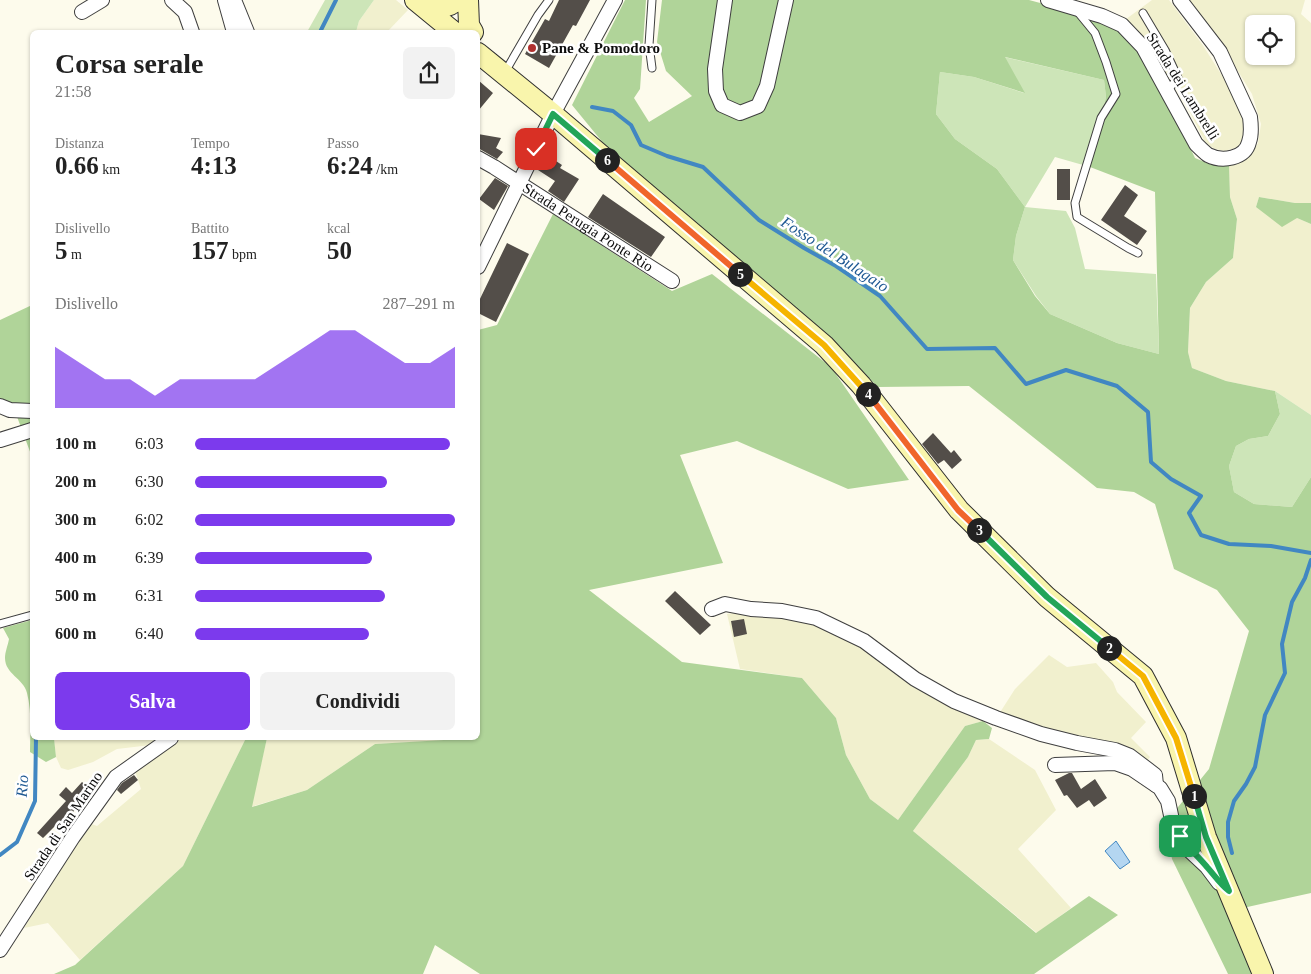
<!DOCTYPE html>
<html lang="it">
<head>
<meta charset="utf-8">
<style>
	:root { --surface:#fff; --page:#f2f2f2; --text:#222; --muted:#767676; --accent:#7c3aed }
	body { margin:0; font-family:"Times New Roman",serif; background:var(--page); color:var(--text); height:100vh; display:flex; flex-direction:column; font-size:19px; white-space:nowrap }
	* { box-sizing:border-box; margin:0 }
	p { font-size:16px; color:var(--muted) }
	.icon { flex:none; width:28px; height:28px; fill:none; stroke:currentColor; stroke-width:2; stroke-linecap:round; stroke-linejoin:round }
	.map { position:relative; flex:1; overflow:hidden }
	.sheet { position:absolute; left:30px; top:30px; width:450px; height:710px; display:flex; flex-direction:column; background:var(--surface); border-radius:8px; box-shadow:0 1px 4px #0004 }
	.sheet>* { flex:none }
	.fabs { position:absolute; left:1245px; top:15px; display:grid; gap:10px }
	.fabs a { display:grid; place-items:center; width:50px; height:50px; border-radius:8px; background:var(--surface); box-shadow:0 1px 4px #0004; font-size:25px }
	.pin { position:absolute; display:grid; place-items:center; width:42px; height:42px; color:#fff; margin:-21px; border-radius:10px; box-shadow:0 2px 8px #0006 }
	.km { position:absolute; width:25px; height:25px; margin:-12px; border-radius:50%; background:#222; color:#fff; font-size:14px; line-height:25px; text-align:center }
	.round { display:grid; place-items:center; flex:none; width:52px; height:52px; border-radius:8px; background:var(--page) }
	.summary { display:flex; align-items:center; justify-content:space-between; height:85px; padding:0 25px }
	h1 { font-size:28px; font-weight:800; line-height:38px }
	.metrics { display:grid; grid-template-columns:repeat(3,1fr); gap:8px; height:85px; padding:5px 25px }
	.metrics div { display:grid; align-content:center }
	.metrics b { font-size:25px; font-weight:800 }
	.metrics small { font-size:14px; font-weight:400 }
	.metrics p { font-size:14px }
	.chart { height:140px; padding:10px 25px }
	.chart p { display:flex; justify-content:space-between }
	.chart svg { width:100%; height:90px; margin-top:5px; fill:var(--accent); opacity:.7 }
	.cta { display:flex; gap:10px; margin-top:auto; padding:10px 25px }
	.cta a { flex:1; height:58px; border-radius:8px; background:var(--accent); color:#fff; font-size:20px; font-weight:800; line-height:58px; text-align:center }
	.cta a+a { background:var(--page); color:var(--text) }
	ul { padding:0 25px; list-style:none; font-size:16px }
	li { display:grid; grid-template-columns:80px 60px 1fr; align-items:center; height:38px }
	li i { height:12px; border-radius:6px; background:var(--accent) }
	.map>svg:first-child { display:block }
	.farmland { fill:#f1f0ce; fill-rule:evenodd }
	.green { fill:#cde5b8 }
	.forest { fill:#b0d499; fill-rule:evenodd }
	.water { fill:#b4d6f1; stroke:#4187c2 }
	.lines { fill:none; stroke-linecap:round; stroke-linejoin:round }
	.stream { stroke:#4187c2; stroke-width:4 }
	.building { fill:#534e49 }
	.service-casing { stroke:#3f3f3f; stroke-width:9 }
	.minor-casing { stroke:#3f3f3f; stroke-width:16 }
	.secondary-casing { stroke:#2e2e2e; stroke-width:22 }
	.service { stroke:#fff; stroke-width:7 }
	.minor { stroke:#fff; stroke-width:14 }
	.secondary { stroke:#f9f5ac; stroke-width:20 }
	.split-1-casing { stroke:#fff; stroke-width:10 }
	.split-2-casing { stroke:#fff; stroke-width:10 }
	.split-3-casing { stroke:#fff; stroke-width:10 }
	.split-4-casing { stroke:#fff; stroke-width:10 }
	.split-5-casing { stroke:#fff; stroke-width:10 }
	.split-6-casing { stroke:#fff; stroke-width:10 }
	.split-7-casing { stroke:#fff; stroke-width:10 }
	.split-1 { stroke:#22a559; stroke-width:6 }
	.split-2 { stroke:#f5b400; stroke-width:6 }
	.split-3 { stroke:#22a559; stroke-width:6 }
	.split-4 { stroke:#f0652b; stroke-width:6 }
	.split-5 { stroke:#f5b400; stroke-width:6 }
	.split-6 { stroke:#f0652b; stroke-width:6 }
	.split-7 { stroke:#22a559; stroke-width:6 }
	.poi-dot { fill:#b0312f; stroke:#fff; stroke-width:2 }
	.labels { text-anchor:middle; dominant-baseline:central; stroke-width:5; stroke-linejoin:round; paint-order:stroke }
	.poi-label { font-size:15px; font-weight:bold; fill:#0c0c0c; stroke:#fff; text-anchor:start }
	.street-label { font-size:15px; fill:#0c0c0c; stroke:#fff }
	.water-label { font-size:16px; font-style:italic; fill:#1f5993; stroke:#fff }
</style>
</head>
<body>
<div class="map">
<svg width="1311" height="974" viewBox="0 0 1311 974">
	<rect width="100%" height="100%" fill="#fdfbec"/>
	<!-- farmland -->
	<path class="farmland" d="M 374,0 L 396,0 L 408,10 L 387,32 L 356,32 L 359,21 Z
		M 1152,0 L 1169,0 L 1202,44 L 1235,96 L 1244,115 L 1247,135 L 1238,147 L 1225,151 L 1215,149 L 1206,144 L 1177,87 L 1167,80 L 1161,65 L 1146,46 L 1122,22 Z
		M 1187,0 L 1305,0 L 1301,14 L 1311,23 L 1311,203 L 1295,203 L 1259,197 L 1256,207 L 1297,218 L 1311,224 L 1311,415 L 1275,391 L 1226,381 L 1192,368 L 1188,352 L 1190,308 L 1206,282 L 1233,258 L 1237,219 L 1230,197 L 1229,164 L 1250,156 L 1258,143 L 1261,124 L 1252,94 L 1215,34 ZM 1254,24 L 1286,24 L 1286,56 L 1254,56 Z
		M 749,611 L 785,615 L 841,633 L 964,712 L 983,721 L 965,726 L 898,820 L 870,799 L 846,755 L 836,718 L 802,678 L 740,669 L 727,614 Z
		M 1049,655 L 1067,667 L 1096,663 L 1113,682 L 1117,692 L 1146,722 L 1131,738 L 1150,757 L 1145,764 L 1016,722 L 999,714 L 1015,689 Z
		M 54,738 L 161,738 L 151,745 L 117,749 L 93,762 L 68,770 L 61,768 L 56,757 Z
		M 181,738 L 246,738 L 183,866 L 80,960 L 48,923 L 24,928 L 89,823 L 97,826 L 141,789 L 135,771 Z
		M 267,738 L 474,738 L 475,739 L 375,744 L 307,790 L 251,807 Z
		M 989,739 L 1035,770 L 1056,810 L 1018,849 L 1071,908 L 1037,933 L 913,831 L 968,757 L 976,740 Z"/>
	<!-- green -->
	<path class="green" d="M 325,0 L 374,0 L 359,21 L 356,32 L 307,32 Z
		M 1004,57 L 1104,80 L 1106,97 L 1090,167 L 1055,157 L 1025,207 L 1066,211 L 1075,228 L 1085,269 L 1156,274 L 1159,354 L 1117,343 L 1050,314 L 1036,296 L 1013,260 L 1016,236 L 1025,207 L 997,169 L 955,139 L 936,114 L 940,72 L 974,77 L 1024,93 Z
		M 1275,391 L 1311,415 L 1311,477 L 1292,507 L 1254,504 L 1234,492 L 1229,466 L 1236,446 L 1249,439 L 1268,436 L 1280,414 Z"/>
	<!-- forest -->
	<path class="forest" d="M 625,0 L 646,0 L 640,89 L 634,98 L 649,122 L 692,96 L 666,71 L 657,42 L 662,0 L 1029,0 L 1044,4 L 1123,30 L 1158,81 L 1195,158 L 1212,165 L 1229,164 L 1230,197 L 1237,219 L 1233,258 L 1206,282 L 1190,308 L 1188,352 L 1192,368 L 1226,381 L 1275,391 L 1280,414 L 1268,436 L 1249,439 L 1236,446 L 1229,466 L 1234,492 L 1254,504 L 1292,507 L 1311,477 L 1311,893 L 1234,910 L 1261,974 L 1228,974 L 1172,859 L 1165,823 L 1209,769 L 1249,631 L 1217,590 L 1174,569 L 1155,504 L 1134,492 L 1097,488 L 969,386 L 878,387 L 808,320 L 613,155 L 572,105 ZM 1005,57 L 1104,80 L 1106,97 L 1090,167 L 1155,192 L 1159,354 L 1117,343 L 1050,314 L 1035,296 L 1013,260 L 1016,236 L 1025,207 L 997,169 L 955,139 L 936,114 L 940,72 L 974,77 L 1025,93 Z
		M 1259,197 L 1295,203 L 1311,203 L 1311,224 L 1297,218 L 1282,227 L 1256,207 Z
		M 553,214 L 672,291 L 712,274 L 831,367 L 909,480 L 848,489 L 737,441 L 680,455 L 723,563 L 589,590 L 682,662 L 802,678 L 836,718 L 846,755 L 870,799 L 898,820 L 965,726 L 983,721 L 992,728 L 989,739 L 976,740 L 968,757 L 913,831 L 1036,933 L 1089,896 L 1118,915 L 1034,974 L 480,974 L 435,945 L 423,974 L 54,974 L 75,965 L 183,866 L 246,738 L 267,738 L 252,807 L 307,790 L 375,744 L 478,738 L 478,330 L 497,325 Z
		M 32,305 L 32,457 L 16,414 L 0,411 L 0,320 Z
		M 32,620 L 32,738 L 54,738 L 56,757 L 46,762 L 30,752 C 30,733 32,712 27,693 C 23,678 5,674 5,658 C 5,652 8,645 9,639 L 3,628 Z"/>
	<!-- water -->
	<path class="water" d="M 1116,841 L 1130,862 L 1120,869 L 1105,851 Z"/>
	<g class="lines">
		<!-- stream -->
		<path class="stream" d="M 320,32 L 336,0
			M 592,107 L 613,111 L 631,125 L 641,145 L 667,156 L 703,167 L 759,220 L 804,248 L 836,266 L 880,296 L 927,349 L 995,348 L 1026,384 L 1066,370 L 1117,386 L 1148,412 L 1151,462 L 1171,479 L 1201,496 L 1189,513 L 1201,535 L 1229,544 L 1271,546 L 1311,553
			M 1232,853 L 1228,837 L 1228,822 L 1234,801 L 1246,784 L 1255,767 L 1265,715 L 1285,673 L 1282,644 L 1292,602 L 1305,578 L 1311,560
			M 0,855 L 17,842 L 35,801 L 36,738"/>
	</g>
	<!-- building -->
	<path class="building" d="M 559,0 L 590,0 L 576,26 L 573,25 L 549,68 L 525,54 L 545,19 L 549,21 Z
		M 478,80 L 493,93 L 478,111 Z
		M 478,134 L 501,138 L 496,148 L 503,152 L 497,159 L 478,148 Z
		M 547,155 L 562,165 L 560,168 L 579,179 L 564,202 L 548,191 L 555,181 L 538,170 Z
		M 1057,169 L 1070,169 L 1070,200 L 1057,200 Z
		M 495,178 L 508,186 L 494,210 L 479,199 Z
		M 1125,185 L 1138,195 L 1124,216 L 1147,231 L 1137,245 L 1101,220 Z
		M 603,194 L 665,237 L 651,257 L 588,217 Z
		M 507,243 L 529,254 L 496,322 L 478,313 L 478,303 Z
		M 933,433 L 951,453 L 954,450 L 962,460 L 952,469 L 944,460 L 938,464 L 922,444 Z
		M 675,591 L 711,625 L 700,635 L 665,601 Z
		M 744,619 L 747,634 L 734,637 L 731,621 Z
		M 1069,773 L 1072,773 L 1081,789 L 1095,779 L 1107,798 L 1094,807 L 1089,800 L 1077,808 L 1067,795 L 1064,796 L 1055,780 Z
		M 134,775 L 138,780 L 121,794 L 117,790 L 122,783 Z
		M 82,782 L 92,790 L 73,812 L 72,810 L 60,824 L 58,823 L 43,838 L 37,833 L 66,801 L 59,795 L 66,787 L 72,793 Z"/>
	<g class="lines">
		<defs>
			<path id="service" d="M 652,0 L 649,45 L 652,68
				M 1077,11 L 1095,33 L 1106,62 L 1116,94 L 1101,118 L 1075,203 L 1077,217 L 1128,248 L 1138,253
				M 1143,13 L 1165,50 L 1178,78 L 1167,91
				M 505,72 L 538,15 L 549,0
				M 0,624 L 32,615"/>
			<g id="minor">
				<path d="M 172,0 L 185,12 L 192,32"/>
				<path d="M 225,0 L 234,32"/>
				<path d="M 234,0 L 247,32"/>
				<path d="M 725,0 L 715,69 L 716,91 L 722,105 L 740,113 L 758,106 L 767,86 L 786,0"/>
				<path d="M 1048,0 L 1102,16 L 1122,25 L 1143,47 L 1196,144 C 1200,148 1204,152 1208,155 C 1222,162 1245,159 1249,142 C 1252,134 1251,125 1250,117 L 1220,52 L 1180,0"/>
				<path d="M 82,12 L 102,0"/>
				<path id="s1" d="M 478,158 L 494,167 L 672,281"/>
				<path d="M 478,267 L 553,114 L 615,0"/>
				<path d="M 0,406 L 10,410 L 32,411"/>
				<path d="M 0,440 L 32,430"/>
				<path d="M 712,609 L 725,604 L 751,609 L 782,611 L 816,618 L 864,641 L 915,679 L 954,701 L 996,718 L 1041,734 L 1077,743 L 1115,750 L 1130,756 L 1155,775 L 1156,785"/>
				<path d="M 1055,765 L 1115,763 L 1132,769 L 1160,788 L 1168,801 L 1172,820 L 1180,836 L 1191,852 L 1207,867 L 1219,883"/>
				<path d="M 0,950 L 73,837 L 116,777 L 171,738"/>
			</g>
			<path id="secondary" d="M 415,0 L 454,32
				M 468,0 L 469,25 L 473,32
				M 418,1 C 430,5 447,12 456,0
				M 478,53 L 553,114 L 824,345 L 861,385 L 959,510 L 1047,597 L 1143,676 L 1176,738 L 1206,837 L 1263,974"/>
		</defs>
		<!-- service casing -->
		<use href="#service" class="service-casing"/>
		<!-- minor casing -->
		<use href="#minor" class="minor-casing"/>
		<!-- secondary casing -->
		<use href="#secondary" class="secondary-casing"/>
		<!-- service -->
		<use href="#service" class="service"/>
		<!-- minor -->
		<use href="#minor" class="minor"/>
		<!-- secondary -->
		<use href="#secondary" class="secondary"/>
	</g>
	<g class="lines">
		<defs>
			<path id="split-1" d="M 1180,836 C 1189,849 1198,856 1207,867 C 1215,876 1220,884 1229,891 L 1206,837 L 1194,796"/>
			<path id="split-2" d="M 1109,648 L 1143,676 L 1176,738 L 1194,796"/>
			<path id="split-3" d="M 979,530 L 1047,597 L 1109,648"/>
			<path id="split-4" d="M 868,394 L 958,510 L 979,530"/>
			<path id="split-5" d="M 740,274 L 824,345 L 868,394"/>
			<path id="split-6" d="M 607,160 L 740,274"/>
			<path id="split-7" d="M 536,149 L 553,114 L 607,160"/>
		</defs>
		<!-- split-1 casing -->
		<use href="#split-1" class="split-1-casing"/>
		<!-- split-2 casing -->
		<use href="#split-2" class="split-2-casing"/>
		<!-- split-3 casing -->
		<use href="#split-3" class="split-3-casing"/>
		<!-- split-4 casing -->
		<use href="#split-4" class="split-4-casing"/>
		<!-- split-5 casing -->
		<use href="#split-5" class="split-5-casing"/>
		<!-- split-6 casing -->
		<use href="#split-6" class="split-6-casing"/>
		<!-- split-7 casing -->
		<use href="#split-7" class="split-7-casing"/>
		<!-- split-1 -->
		<use href="#split-1" class="split-1"/>
		<!-- split-2 -->
		<use href="#split-2" class="split-2"/>
		<!-- split-3 -->
		<use href="#split-3" class="split-3"/>
		<!-- split-4 -->
		<use href="#split-4" class="split-4"/>
		<!-- split-5 -->
		<use href="#split-5" class="split-5"/>
		<!-- split-6 -->
		<use href="#split-6" class="split-6"/>
		<!-- split-7 -->
		<use href="#split-7" class="split-7"/>
	</g>
	<!-- markers -->
	<circle class="poi-dot" cx="532" cy="48" r="5"/>
	<g class="labels">
		<!-- poi labels -->
		<g class="poi-label">
			<text x="542" y="48">Pane &amp; Pomodoro</text>
		</g>
		<!-- street labels -->
		<g class="street-label">
			<text transform="translate(1183 86) rotate(58)">Strada dei Lambrelli</text>
			<text stroke="none"><textPath href="#s1" startOffset="130">Strada Perugia Ponte Rio</textPath></text>
			<text transform="translate(63 826) rotate(-56)">Strada di San Marino</text>
		</g>
		<!-- water labels -->
		<g class="water-label">
			<text transform="translate(835 254) rotate(33)">Fosso del Bulagaio</text>
			<text transform="translate(22 786) rotate(-86)">Rio</text>
		</g>
	</g>
</svg>
<div class="fabs">
<a><svg class="icon" aria-label="locate" viewBox="0 0 24 24"><circle cx="12" cy="12" r="6"/><path d="M12 2v4M12 18v4M2 12h4M18 12h4"/></svg></a>
</div>
<div class="pin" style="left:1180px;top:836px;background:#1e9e55"><svg class="icon" aria-label="arrive" viewBox="0 0 24 24"><path d="M6 21V4h12l-3 4 3 4H6"/></svg></div>
<div class="pin" style="left:536px;top:149px;background:#d93025"><svg class="icon" aria-label="check" viewBox="0 0 24 24"><path d="M5 12l5 5 9-10"/></svg></div>
<b class="km" style="left:1194px;top:796px">1</b>
<b class="km" style="left:1109px;top:648px">2</b>
<b class="km" style="left:979px;top:530px">3</b>
<b class="km" style="left:868px;top:394px">4</b>
<b class="km" style="left:740px;top:274px">5</b>
<b class="km" style="left:607px;top:160px">6</b>
<section class="sheet">
<div class="summary"><div><h1>Corsa serale</h1><p>21:58</p></div><a class="round"><svg class="icon" aria-label="share" viewBox="0 0 24 24"><path d="M12 15V3M7 8l5-5 5 5M5 13v7h14v-7"/></svg></a></div>
<div class="metrics">
<div><p>Distanza</p><b>0.66<small> km</small></b></div>
<div><p>Tempo</p><b>4:13</b></div>
<div><p>Passo</p><b>6:24<small> /km</small></b></div>
</div>
<div class="metrics">
<div><p>Dislivello</p><b>5<small> m</small></b></div>
<div><p>Battito</p><b>157<small> bpm</small></b></div>
<div><p>kcal</p><b>50</b></div>
</div>
<div class="chart"><p><span>Dislivello</span>287–291 m</p>
<svg viewBox="0 0 160 44" preserveAspectRatio="none"><path d="M0 44V14L10 22L20 30L30 30L40 38L50 30L60 30L70 30L80 30L90 22L100 14L110 6L120 6L130 14L140 22L150 22L160 14V44z"/></svg>
</div>
<ul>
<li><b>100 m</b>6:03<i style="width:98%"></i></li>
<li><b>200 m</b>6:30<i style="width:74%"></i></li>
<li><b>300 m</b>6:02<i style="width:100%"></i></li>
<li><b>400 m</b>6:39<i style="width:68%"></i></li>
<li><b>500 m</b>6:31<i style="width:73%"></i></li>
<li><b>600 m</b>6:40<i style="width:67%"></i></li>
</ul>
<div class="cta"><a>Salva</a><a>Condividi</a></div>
</section>
</div>
</body>
</html>
